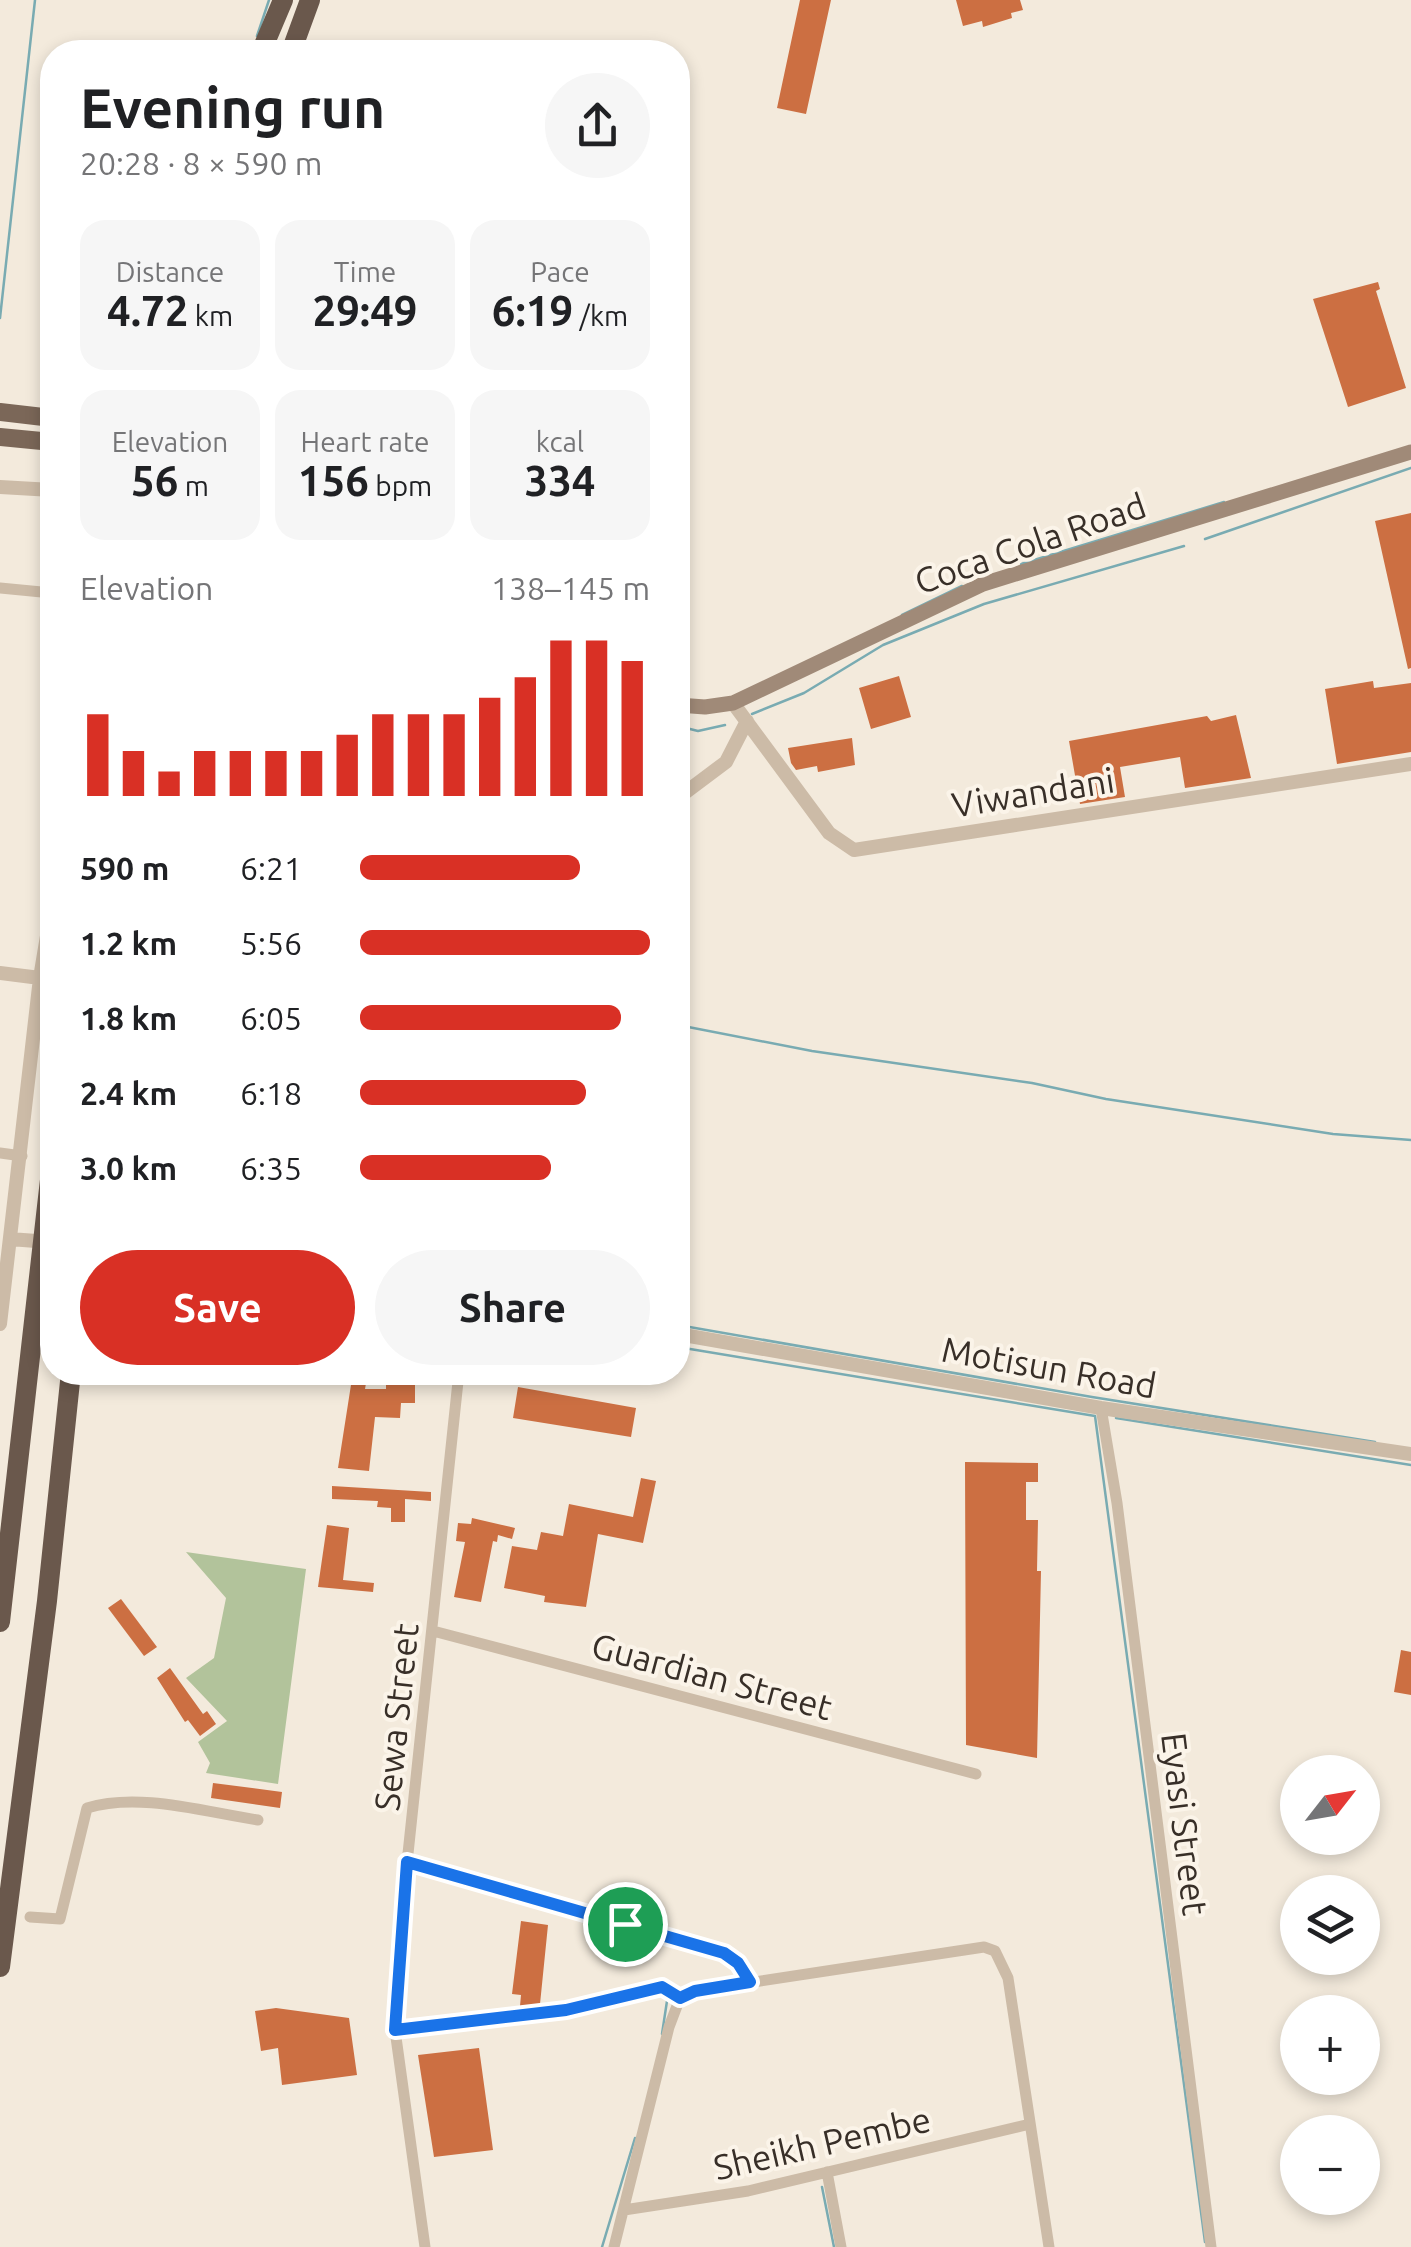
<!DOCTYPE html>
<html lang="en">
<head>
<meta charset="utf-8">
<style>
	:root { --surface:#fff; --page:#f6f6f6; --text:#202124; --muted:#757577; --accent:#d93025 }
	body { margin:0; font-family:Ubuntu,sans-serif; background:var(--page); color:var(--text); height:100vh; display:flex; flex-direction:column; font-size:38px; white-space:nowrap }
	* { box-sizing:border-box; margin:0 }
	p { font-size:32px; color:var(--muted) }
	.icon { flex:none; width:55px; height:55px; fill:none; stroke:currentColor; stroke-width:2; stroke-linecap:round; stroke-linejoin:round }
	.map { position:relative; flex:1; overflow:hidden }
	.details { position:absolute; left:40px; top:40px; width:650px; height:1345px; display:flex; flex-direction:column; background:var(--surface); border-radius:40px; box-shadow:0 5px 15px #0003 }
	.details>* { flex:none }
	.needle { width:65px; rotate:59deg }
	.fabs { position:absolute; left:1280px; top:1755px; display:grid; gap:20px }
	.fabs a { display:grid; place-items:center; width:100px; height:100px; border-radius:50%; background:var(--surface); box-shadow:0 5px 15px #0003; font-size:50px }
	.pin { position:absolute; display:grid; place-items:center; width:85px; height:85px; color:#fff; margin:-42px; border:5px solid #fff; border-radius:50%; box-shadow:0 2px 10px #0007 }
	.round { display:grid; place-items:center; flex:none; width:105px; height:105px; border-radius:52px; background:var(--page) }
	.overview { display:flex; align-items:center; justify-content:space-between; height:170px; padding:0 40px }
	h1 { font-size:55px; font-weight:600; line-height:75px }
	.figures { display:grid; grid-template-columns:repeat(3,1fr); gap:15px; height:170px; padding:10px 40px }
	.figures div { display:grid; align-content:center; border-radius:25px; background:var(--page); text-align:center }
	.figures b { font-size:42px; font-weight:600 }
	.figures small { font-size:28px; font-weight:400 }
	.figures p { font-size:28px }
	.chart { height:280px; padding:20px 40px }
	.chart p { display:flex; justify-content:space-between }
	.chart svg { width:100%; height:180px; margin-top:10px; stroke:var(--accent); stroke-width:6 }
	.primary-button { display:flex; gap:20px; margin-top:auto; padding:20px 40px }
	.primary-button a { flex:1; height:115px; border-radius:60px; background:var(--accent); color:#fff; font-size:40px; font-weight:600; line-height:115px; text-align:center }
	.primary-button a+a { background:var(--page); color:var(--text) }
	ul { padding:0 40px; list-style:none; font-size:32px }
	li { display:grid; grid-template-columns:160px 120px 1fr; align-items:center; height:75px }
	li i { height:25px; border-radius:12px; background:var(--accent) }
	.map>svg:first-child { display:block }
	.green { fill:#b2c39b }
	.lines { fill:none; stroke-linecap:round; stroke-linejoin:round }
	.stream { stroke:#79abb2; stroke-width:2.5 }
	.building { fill:#cc6f42 }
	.minor { stroke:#ccbba7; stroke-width:11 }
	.tertiary { stroke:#ccbba7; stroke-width:14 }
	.secondary { stroke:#a08a78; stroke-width:15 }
	.primary { stroke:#7b6758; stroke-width:18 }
	.trunk { stroke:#6a584c; stroke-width:20 }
	.route-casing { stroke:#fff; stroke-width:20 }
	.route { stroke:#1a73e8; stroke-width:12 }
	.labels { text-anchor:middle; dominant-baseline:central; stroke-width:8; stroke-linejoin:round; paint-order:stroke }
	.street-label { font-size:35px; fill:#382f28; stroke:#fbf4e9 }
</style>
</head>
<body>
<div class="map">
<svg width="1411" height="2247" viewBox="0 0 1411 2247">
	<rect width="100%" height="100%" fill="#f3eadc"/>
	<!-- green -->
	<path class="green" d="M 186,1552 L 306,1569 L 278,1784 L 206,1773 L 210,1763 L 198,1742 L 227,1721 L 186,1678 L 214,1658 L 226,1598 Z"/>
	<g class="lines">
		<!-- stream -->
		<path class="stream" d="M 257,36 L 269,0
			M 0,318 L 35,0
			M 1205,539 L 1411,468
			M 1021,564 L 1224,502
			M 902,615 L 962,586
			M 752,714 L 804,693 L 883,645 L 984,604 L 1184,546
			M 678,726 L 698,731 L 725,725
			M 678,1025 L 812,1051 L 1032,1083 L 1106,1099 L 1333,1134 L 1411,1140
			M 678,1325 L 1092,1397 L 1375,1442
			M 678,1347 L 1095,1416
			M 1095,1416 L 1205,2242
			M 1116,1418 L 1411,1465
			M 662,2034 L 667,2001
			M 822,2187 L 834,2247
			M 602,2247 L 635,2138"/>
	</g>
	<!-- building -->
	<path class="building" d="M 800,0 L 831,0 L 806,114 L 777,108 Z
		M 956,0 L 1020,0 L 1023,10 L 1011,13 L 1012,18 L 983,27 L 982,21 L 963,26 Z
		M 1378,282 L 1380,289 L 1376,291 L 1406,388 L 1348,407 L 1313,299 Z
		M 1411,513 L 1411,668 L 1408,669 L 1375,521 Z
		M 899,676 L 911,717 L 871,729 L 859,688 Z
		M 1373,681 L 1374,688 L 1411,683 L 1411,752 L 1337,764 L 1325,689 Z
		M 1236,715 L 1251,778 L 1185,788 L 1180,757 L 1120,767 L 1125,797 L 1080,804 L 1069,741 L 1207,716 L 1211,721 Z
		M 852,738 L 855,765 L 818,772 L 817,766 L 796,770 L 791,763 L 788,748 Z
		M 353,1372 L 368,1372 L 365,1389 L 386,1389 L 386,1372 L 415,1372 L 415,1403 L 401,1403 L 400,1418 L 375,1417 L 369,1471 L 338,1468 Z
		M 518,1387 L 636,1408 L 631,1437 L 513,1418 Z
		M 965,1462 L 1038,1463 L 1038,1482 L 1026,1482 L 1026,1520 L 1038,1520 L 1037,1571 L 1041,1571 L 1037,1758 L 966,1745 Z
		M 641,1478 L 656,1481 L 643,1543 L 598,1534 L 586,1607 L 544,1602 L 545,1596 L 504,1588 L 512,1546 L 537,1550 L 541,1532 L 563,1536 L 569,1504 L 633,1517 Z
		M 332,1486 L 431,1492 L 431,1501 L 405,1499 L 405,1522 L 391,1522 L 391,1508 L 377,1507 L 378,1501 L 332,1499 Z
		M 472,1518 L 515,1528 L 512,1539 L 498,1535 L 497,1542 L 493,1541 L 481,1602 L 454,1597 L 465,1542 L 456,1541 L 458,1523 L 471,1524 Z
		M 327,1525 L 349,1528 L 343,1580 L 374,1583 L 373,1592 L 318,1587 Z
		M 121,1599 L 157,1647 L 144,1656 L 108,1608 Z
		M 1401,1650 L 1411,1652 L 1411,1695 L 1394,1692 Z
		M 170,1668 L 203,1714 L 207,1711 L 216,1724 L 200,1736 L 188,1720 L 185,1722 L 157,1678 Z
		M 213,1783 L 282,1792 L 280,1808 L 211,1798 Z
		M 521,1921 L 548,1925 L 540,2004 L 520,2006 L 521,1995 L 512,1994 Z
		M 276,2008 L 349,2018 L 357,2075 L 282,2085 L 278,2048 L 261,2051 L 255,2011 Z
		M 479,2048 L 493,2150 L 434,2157 L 418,2055 Z"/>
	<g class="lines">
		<!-- minor -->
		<path class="minor" d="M 0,588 L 52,593
			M 0,1153 L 22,1156
			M 1101,1408 L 1117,1503 L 1211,2247
			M 433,1631 L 976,1774
			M 407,1863 L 724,1953 L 738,1963 L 749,1982
			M 30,1917 L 60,1919 L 87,1808 C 139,1792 204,1812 258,1820
			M 680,1998 L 695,1991 L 984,1947 L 995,1951 L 1008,1978 L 1049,2247
			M 395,2030 L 566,2010 L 662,1987 L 680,1998
			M 827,2172 L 841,2247
			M 624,2210 L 748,2191 L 1030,2124
			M 425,2247 L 395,2030 L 407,1863 L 459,1372
			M 614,2247 L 669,2027 L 680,1998"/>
		<!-- tertiary -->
		<path class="tertiary" d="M 0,487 L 52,490
			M 733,703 L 829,833 L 854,850 L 1411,764
			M 678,798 L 726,762 L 747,721
			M 0,973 L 40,978
			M 10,1239 L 49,1242
			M 0,1324 L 40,978 L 52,906
			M 678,1334 L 1101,1408 L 1411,1454"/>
		<!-- secondary -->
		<path class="secondary" d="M 678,705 L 705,707 L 733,703 L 983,584 L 1411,452"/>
		<!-- primary -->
		<path class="primary" d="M 0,412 L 52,418
			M 0,437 L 52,442"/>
		<!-- trunk -->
		<path class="trunk" d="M 261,52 L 283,0
			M 291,52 L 310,0
			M 0,1622 L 52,1162
			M 0,1967 L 47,1601 L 71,1372"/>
	</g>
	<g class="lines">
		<defs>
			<path id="route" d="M 407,1862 L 724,1953 L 738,1963 L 750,1982 L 695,1991 L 680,1998 L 662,1987 L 566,2010 L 395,2030 Z"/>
		</defs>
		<!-- route casing -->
		<use href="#route" class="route-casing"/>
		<!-- route -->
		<use href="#route" class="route"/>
	</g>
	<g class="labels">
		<!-- street labels -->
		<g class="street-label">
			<text transform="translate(1030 543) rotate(-19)">Coca Cola Road</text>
			<text transform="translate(1033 792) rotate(-9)">Viwandani</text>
			<text transform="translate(1049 1367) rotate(10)">Motisun Road</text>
			<text transform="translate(712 1676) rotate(15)">Guardian Street</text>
			<text transform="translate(396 1717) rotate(-84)">Sewa Street</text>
			<text transform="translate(1185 1824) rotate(83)">Eyasi Street</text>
			<text transform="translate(822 2143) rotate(-13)">Sheikh Pembe</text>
		</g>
	</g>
</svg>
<div class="fabs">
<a><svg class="needle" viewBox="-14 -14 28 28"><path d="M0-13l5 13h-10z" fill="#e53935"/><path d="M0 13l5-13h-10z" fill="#757577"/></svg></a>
<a><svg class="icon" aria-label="layers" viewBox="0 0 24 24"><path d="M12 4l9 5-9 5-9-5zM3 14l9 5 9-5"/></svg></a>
<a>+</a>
<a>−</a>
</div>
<div class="pin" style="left:625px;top:1924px;background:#1e9e55"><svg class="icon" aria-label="arrive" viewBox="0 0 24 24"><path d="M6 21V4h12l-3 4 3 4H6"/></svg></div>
<section class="details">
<div class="overview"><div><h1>Evening run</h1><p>20:28 · 8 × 590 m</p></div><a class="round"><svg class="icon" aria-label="share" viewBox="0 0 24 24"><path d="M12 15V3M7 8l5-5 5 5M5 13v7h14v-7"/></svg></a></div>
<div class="figures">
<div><p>Distance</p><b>4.72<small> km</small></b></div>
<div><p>Time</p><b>29:49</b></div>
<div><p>Pace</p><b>6:19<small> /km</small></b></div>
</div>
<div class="figures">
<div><p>Elevation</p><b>56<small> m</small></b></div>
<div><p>Heart rate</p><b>156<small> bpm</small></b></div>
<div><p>kcal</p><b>334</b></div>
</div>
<div class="chart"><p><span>Elevation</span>138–145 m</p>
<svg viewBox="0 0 160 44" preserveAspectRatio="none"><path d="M5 44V24M15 44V33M25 44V38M35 44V33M45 44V33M55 44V33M65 44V33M75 44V29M85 44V24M95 44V24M105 44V24M115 44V20M125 44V15M135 44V6M145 44V6M155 44V11"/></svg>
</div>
<ul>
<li><b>590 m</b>6:21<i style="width:76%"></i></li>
<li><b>1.2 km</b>5:56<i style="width:100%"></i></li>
<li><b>1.8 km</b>6:05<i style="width:90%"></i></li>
<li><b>2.4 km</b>6:18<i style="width:78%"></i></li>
<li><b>3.0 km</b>6:35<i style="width:66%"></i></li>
</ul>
<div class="primary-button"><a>Save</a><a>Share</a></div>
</section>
</div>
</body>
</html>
